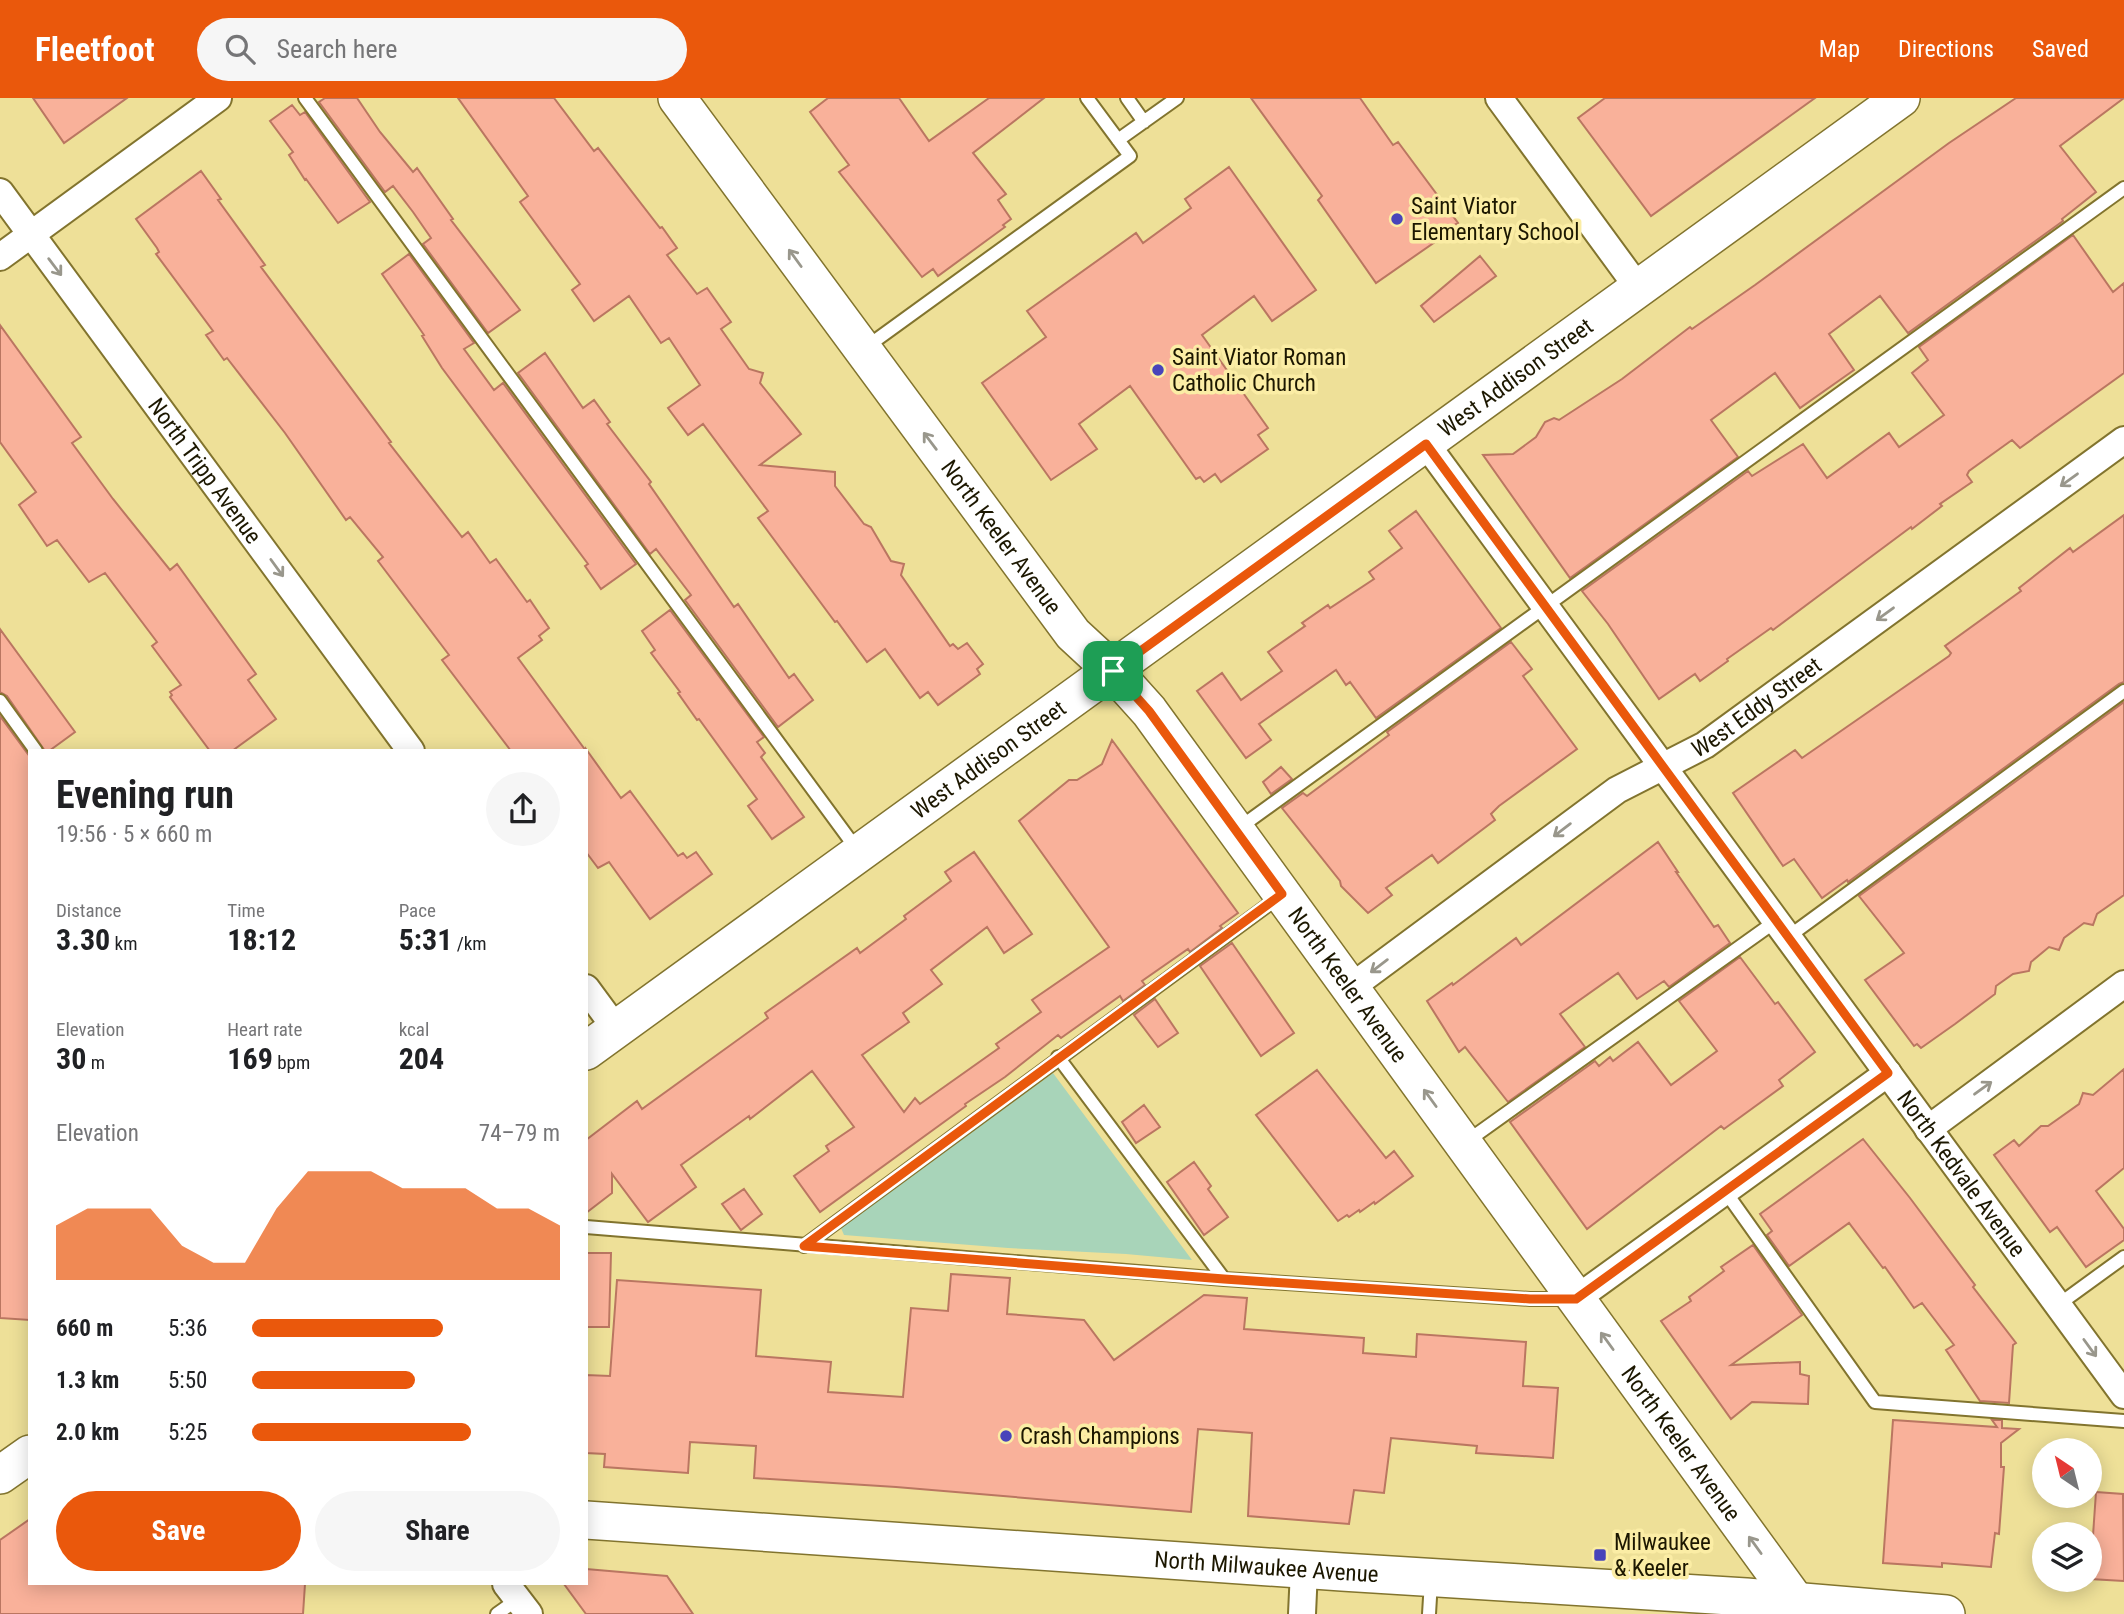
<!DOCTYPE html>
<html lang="en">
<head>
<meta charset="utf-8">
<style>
	:root { --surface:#fff; --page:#f6f6f6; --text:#202124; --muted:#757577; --accent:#ea580c }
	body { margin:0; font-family:"Roboto Condensed",sans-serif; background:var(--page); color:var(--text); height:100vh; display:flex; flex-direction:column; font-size:26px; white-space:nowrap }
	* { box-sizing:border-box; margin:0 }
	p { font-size:23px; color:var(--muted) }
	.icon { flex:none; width:38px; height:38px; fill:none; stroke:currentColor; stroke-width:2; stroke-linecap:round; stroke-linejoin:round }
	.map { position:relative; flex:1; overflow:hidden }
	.details { position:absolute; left:28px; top:651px; width:560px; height:836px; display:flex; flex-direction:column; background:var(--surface); border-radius:0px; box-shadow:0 4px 18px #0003 }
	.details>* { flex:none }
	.needle { width:46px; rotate:325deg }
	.tools { position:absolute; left:2032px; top:1340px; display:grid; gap:14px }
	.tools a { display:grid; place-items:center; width:70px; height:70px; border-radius:50%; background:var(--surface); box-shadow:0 4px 18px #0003; font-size:35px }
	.pin { position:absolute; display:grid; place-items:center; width:60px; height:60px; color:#fff; margin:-30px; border-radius:14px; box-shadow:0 4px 10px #0006 }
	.round { display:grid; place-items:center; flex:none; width:74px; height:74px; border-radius:37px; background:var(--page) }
	.head { display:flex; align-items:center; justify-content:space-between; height:119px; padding:0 28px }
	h1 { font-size:38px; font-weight:700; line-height:52px }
	.metrics { display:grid; grid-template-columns:repeat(3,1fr); gap:10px; height:119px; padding:7px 28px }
	.metrics div { display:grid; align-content:center }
	.metrics b { font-size:30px; font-weight:700 }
	.metrics small { font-size:19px; font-weight:400 }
	.metrics p { font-size:19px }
	.chart { height:196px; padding:14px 28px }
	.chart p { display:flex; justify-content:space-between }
	.chart svg { width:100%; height:126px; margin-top:7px; fill:var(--accent); opacity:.7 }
	.action { display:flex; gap:14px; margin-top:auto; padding:14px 28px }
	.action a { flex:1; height:80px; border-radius:42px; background:var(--accent); color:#fff; font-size:28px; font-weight:700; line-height:80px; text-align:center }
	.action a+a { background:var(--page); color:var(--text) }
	ul { padding:0 28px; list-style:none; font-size:23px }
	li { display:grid; grid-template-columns:112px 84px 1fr; align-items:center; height:52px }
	li i { height:18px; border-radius:9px; background:var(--accent) }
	header { display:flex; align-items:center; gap:42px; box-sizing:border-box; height:98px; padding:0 35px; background:var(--accent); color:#fff }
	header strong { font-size:33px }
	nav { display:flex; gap:38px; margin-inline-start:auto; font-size:24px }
	.search { width:490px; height:63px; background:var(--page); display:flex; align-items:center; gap:18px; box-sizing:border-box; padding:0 24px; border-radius:38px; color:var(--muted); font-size:26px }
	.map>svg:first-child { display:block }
	.green { fill:#a8d4b9 }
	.building { fill:#f9b19a; stroke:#ba7661; stroke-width:2 }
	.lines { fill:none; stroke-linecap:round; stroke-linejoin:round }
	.lane-casing { stroke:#82742e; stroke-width:16 }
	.street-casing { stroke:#82742e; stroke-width:30 }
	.secondary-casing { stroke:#82742e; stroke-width:40 }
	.lane { stroke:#fff; stroke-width:12 }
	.street { stroke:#fff; stroke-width:26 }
	.secondary { stroke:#fff; stroke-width:37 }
	.oneway { stroke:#99978c }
	.route-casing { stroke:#fff; stroke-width:14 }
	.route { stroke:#ea580c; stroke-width:9 }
	.poi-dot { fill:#4844ba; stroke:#fbeda5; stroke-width:2.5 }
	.labels { text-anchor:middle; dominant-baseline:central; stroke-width:7; stroke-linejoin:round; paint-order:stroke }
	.poi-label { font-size:23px; fill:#1c1700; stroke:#fbeda5; text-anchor:start }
	.street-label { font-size:23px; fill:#1c1700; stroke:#fbeda5 }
</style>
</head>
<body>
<header>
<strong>Fleetfoot</strong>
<div class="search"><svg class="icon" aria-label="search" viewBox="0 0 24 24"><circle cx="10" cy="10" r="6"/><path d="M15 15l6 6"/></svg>Search here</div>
<nav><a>Map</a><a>Directions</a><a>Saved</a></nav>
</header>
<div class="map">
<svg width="2124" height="1516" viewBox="0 0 2124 1516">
	<rect width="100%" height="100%" fill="#eee098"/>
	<!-- green -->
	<path class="green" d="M 1053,975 L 1192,1162 L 1126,1156 L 1008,1150 L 844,1137 L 841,1130 Z"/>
	<!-- building -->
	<path class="building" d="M 33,0 L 127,0 L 64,45 Z
		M 325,0 L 357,0 L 380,34 L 413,74 L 417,70 L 453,121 L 451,122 L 520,212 L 488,235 L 423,146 L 431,140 L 413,114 L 393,88 L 385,94 L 319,4 Z
		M 458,0 L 554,0 L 594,53 L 598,50 L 660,130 L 662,129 L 677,150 L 667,157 L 697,196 L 707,190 L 731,224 L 721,231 L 749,271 L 763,275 L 760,285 L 801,336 L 760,367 L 835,374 L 835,388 L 864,426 L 871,429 L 891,463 L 904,466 L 901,477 L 950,548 L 953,546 L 958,551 L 967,545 L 983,566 L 977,571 L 980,576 L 938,607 L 928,594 L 920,600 L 885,551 L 867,564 L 837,523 L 835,524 L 758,420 L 768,413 L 703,326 L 688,337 L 668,310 L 700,287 L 669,240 L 661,245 L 629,198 L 594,223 L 572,192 L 580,186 L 520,104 L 528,98 Z
		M 828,0 L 899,0 L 929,43 L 989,0 L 1044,0 L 973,55 L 1006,96 L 998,102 L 1011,121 L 1003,127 L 1005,129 L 938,178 L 933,171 L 922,179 L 839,74 L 849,67 L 810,14 Z
		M 1251,0 L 1360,0 L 1393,47 L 1398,44 L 1458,125 L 1456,126 L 1458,128 L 1376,185 L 1318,102 L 1322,98 Z
		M 1605,0 L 1815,0 L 1651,118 L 1578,20 Z
		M 2016,0 L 2124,0 L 2060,48 L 2096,94 L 2062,121 L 2063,123 L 1908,235 L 1880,198 L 1829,236 L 1854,272 L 1800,310 L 1775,275 L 1711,322 L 1738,359 L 1570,480 L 1483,357 L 1513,356 L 1536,339 L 1545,324 L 1554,320 L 1559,322 L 1622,281 L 1690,229 L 1692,231 L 1755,187 L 1949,45 Z
		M 292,7 L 300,17 L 305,14 L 370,104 L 338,125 L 306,81 L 305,82 L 289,57 L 293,54 L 270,23 Z
		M 1229,69 L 1316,192 L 1272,223 L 1254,198 L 1202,237 L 1268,330 L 1258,337 L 1268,351 L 1221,384 L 1215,376 L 1204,384 L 1200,379 L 1196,381 L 1130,288 L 1079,326 L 1097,351 L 1051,382 L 982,285 L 1046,239 L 1027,213 L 1136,135 L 1143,145 L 1191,110 L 1185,101 Z
		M 201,73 L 221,101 L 218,102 L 265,167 L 261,169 L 391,344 L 389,345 L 462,439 L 468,434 L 490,465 L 496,461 L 527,504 L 530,502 L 549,530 L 539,538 L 542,542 L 518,560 L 586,653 L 511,653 L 442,562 L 449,557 L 378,463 L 383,459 L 350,419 L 346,422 L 285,335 L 227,260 L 224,262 L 206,237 L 213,233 L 156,156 L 159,154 L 157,150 L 136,121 Z
		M 2073,137 L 2113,194 L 2124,185 L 2124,275 L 2020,350 L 2012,342 L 1969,373 L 1967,377 L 1972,384 L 1940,406 L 1942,408 L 1912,431 L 1911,429 L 1868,461 L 1773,532 L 1771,530 L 1727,561 L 1728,563 L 1700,583 L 1695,576 L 1659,601 L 1608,526 L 1582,493 L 1748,373 L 1752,378 L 1803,346 L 1827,380 L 1889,335 L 1899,349 L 1944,317 L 1912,275 L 1928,262 L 1919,249 Z
		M 409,156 L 474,245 L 464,251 L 494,292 L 503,285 L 636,466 L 601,491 L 585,468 L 588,466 L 442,270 L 422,238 L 424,237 L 382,176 Z
		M 1480,158 L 1496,178 L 1434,224 L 1421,208 Z
		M 0,227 L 81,339 L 72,345 L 113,401 L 170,472 L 177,466 L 256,576 L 248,582 L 276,621 L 232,653 L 210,653 L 170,599 L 172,597 L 170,594 L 181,587 L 152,548 L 157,544 L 105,475 L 89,484 L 57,442 L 47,448 L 19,407 L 36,394 L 0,344 Z
		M 545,255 L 583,310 L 594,302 L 610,324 L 607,326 L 651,384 L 649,386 L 734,509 L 738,506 L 789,580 L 794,576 L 813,602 L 778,629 L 685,502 L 691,497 L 656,451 L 650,456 L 518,275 Z
		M 1416,413 L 1501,530 L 1376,620 L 1350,584 L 1346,587 L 1336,572 L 1259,626 L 1271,642 L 1246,660 L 1197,593 L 1222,575 L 1241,602 L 1282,573 L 1268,554 L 1305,528 L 1302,525 L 1328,507 L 1330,510 L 1374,481 L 1369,474 L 1402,450 L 1389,433 Z
		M 2124,417 L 2124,584 L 2119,586 L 1848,784 L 1847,782 L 1822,800 L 1794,761 L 1783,768 L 1733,695 L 1795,652 L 1802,660 L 1949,558 L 1951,555 L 1945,548 L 2021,493 L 2019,490 L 2070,450 L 2073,454 Z
		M 670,512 L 764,639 L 757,644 L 765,655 L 761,659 L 804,719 L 772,741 L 748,708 L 757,701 L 699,621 L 697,622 L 678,595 L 680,594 L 651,555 L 655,552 L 642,533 Z
		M 0,531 L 75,634 L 49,653 L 45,653 L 7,598 L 0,594 Z
		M 1511,544 L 1532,571 L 1523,578 L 1577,651 L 1499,708 L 1491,716 L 1495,722 L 1438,765 L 1432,757 L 1386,790 L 1392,797 L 1368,815 L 1341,788 L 1340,783 L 1282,710 L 1303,695 L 1307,698 L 1389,637 L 1387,634 Z
		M 2124,604 L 2124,797 L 2097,816 L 2093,827 L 2084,825 L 2064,840 L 2059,852 L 2049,849 L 2031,864 L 2029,873 L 2013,876 L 1996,888 L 1995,896 L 1955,926 L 1921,950 L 1917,946 L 1914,948 L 1865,882 L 1904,855 L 1859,798 Z
		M 0,618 L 30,659 L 30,1222 L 0,1220 Z
		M 1112,642 L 1238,815 L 1220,828 L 1222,830 L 1190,854 L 1188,851 L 1142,883 L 1145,887 L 1123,903 L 1120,898 L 1061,940 L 1058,937 L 1005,979 L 965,1006 L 966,1008 L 820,1114 L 794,1078 L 829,1053 L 826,1048 L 854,1029 L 812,973 L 750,1021 L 749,1018 L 681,1067 L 696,1089 L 648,1124 L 612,1076 L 612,1095 L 586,1115 L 586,1042 L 637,1003 L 642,1011 L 768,920 L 765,915 L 857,850 L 860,855 L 906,821 L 904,818 L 951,783 L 945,774 L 974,754 L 1032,836 L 1004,855 L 987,829 L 931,872 L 942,886 L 903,915 L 909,924 L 862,957 L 904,1014 L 915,1000 L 920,1006 L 999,950 L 996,946 L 1041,914 L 1032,902 L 1109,849 L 1019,723 L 1069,682 L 1077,682 L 1102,666 Z
		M 586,651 L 621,700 L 630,693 L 678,758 L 683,755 L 687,760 L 696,754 L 712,776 L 650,821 L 609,764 L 598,770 L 586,754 Z
		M 1281,669 L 1292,681 L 1271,696 L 1263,684 Z
		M 1658,744 L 1678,774 L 1676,774 L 1714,829 L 1718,827 L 1730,845 L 1669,889 L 1664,883 L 1637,901 L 1618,875 L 1560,916 L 1585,949 L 1508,1004 L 1465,949 L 1459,954 L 1427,903 L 1452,885 L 1453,887 L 1516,840 L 1521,847 Z
		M 1232,845 L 1294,935 L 1261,958 L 1200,868 Z
		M 1740,859 L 1775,906 L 1778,904 L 1815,954 L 1779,982 L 1783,988 L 1724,1031 L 1721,1028 L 1587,1131 L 1510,1024 L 1595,963 L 1599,968 L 1610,959 L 1613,963 L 1638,944 L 1671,987 L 1717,953 L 1679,903 Z
		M 1155,901 L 1178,935 L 1158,949 L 1134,917 Z
		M 2124,971 L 2124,1070 L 2096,1093 L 2124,1131 L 2124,1142 L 2086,1169 L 2057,1129 L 2050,1134 L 1994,1057 L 2014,1042 L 2019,1048 L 2041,1028 L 2048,1028 L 2079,1006 L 2083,995 L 2093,997 Z
		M 1317,972 L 1386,1060 L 1394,1053 L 1413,1078 L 1375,1106 L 1374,1104 L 1360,1114 L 1359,1112 L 1349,1119 L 1347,1117 L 1338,1123 L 1256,1017 Z
		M 1144,1007 L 1160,1029 L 1136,1045 L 1122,1024 Z
		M 1863,1041 L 1910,1100 L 1975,1187 L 1973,1189 L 2016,1245 L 2013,1247 L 2009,1305 L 1980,1303 L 1946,1252 L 1954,1247 L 1922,1205 L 1914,1210 L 1885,1169 L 1883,1170 L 1849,1125 L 1789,1168 L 1767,1137 L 1772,1133 L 1760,1116 Z
		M 1194,1064 L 1211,1088 L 1208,1091 L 1228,1119 L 1204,1137 L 1167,1084 Z
		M 744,1091 L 762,1116 L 741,1132 L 722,1106 Z
		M 1753,1147 L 1802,1217 L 1731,1267 L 1800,1264 L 1800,1276 L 1809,1278 L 1808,1306 L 1752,1304 L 1731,1321 L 1661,1223 L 1691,1203 L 1689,1199 L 1724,1173 L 1721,1169 Z
		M 586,1155 L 611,1155 L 609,1229 L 586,1229 Z
		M 951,1176 L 1010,1180 L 1007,1216 L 1084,1222 L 1114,1262 L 1204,1197 L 1247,1200 L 1244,1231 L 1364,1240 L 1363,1255 L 1416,1259 L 1417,1236 L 1526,1244 L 1523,1288 L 1558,1290 L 1553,1360 L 1476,1355 L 1477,1348 L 1391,1340 L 1384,1395 L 1354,1392 L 1349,1426 L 1248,1418 L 1252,1335 L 1198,1331 L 1191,1414 L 896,1389 L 754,1380 L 756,1348 L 690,1344 L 688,1375 L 604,1369 L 605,1356 L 586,1355 L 586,1277 L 610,1278 L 617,1182 L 761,1192 L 756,1258 L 831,1264 L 828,1294 L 903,1299 L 911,1210 L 948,1213 Z
		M 1893,1322 L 1997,1329 L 1992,1322 L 2002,1322 L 2002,1330 L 2019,1331 L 2001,1345 L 2001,1369 L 2004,1369 L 1999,1436 L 1995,1435 L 1991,1469 L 1942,1465 L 1942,1469 L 1883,1465 Z
		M 2096,1394 L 2123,1396 L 2124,1483 L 2090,1481 Z
		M 30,1421 L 30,1486 L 305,1486 L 303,1516 L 0,1516 L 0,1442 Z
		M 586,1471 L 667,1478 L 693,1516 L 586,1516 L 564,1486 L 586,1486 Z"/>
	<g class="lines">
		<defs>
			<path id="lane" d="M 305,0 L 858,753
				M 1127,0 L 1144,24
				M 1118,42 L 1177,0
				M 865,250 L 1130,58 L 1087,0
				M 0,603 L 36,653
				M 1239,730 L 2124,90
				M 1788,839 L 2124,593
				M 1058,959 L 1224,1181
				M 1466,1044 L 1776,823
				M 1725,1093 L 1875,1304 L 2124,1323
				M 586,1129 L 1224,1181 L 1530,1201 L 1570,1201
				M 804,1148 L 1279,799
				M 2058,1207 L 2124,1159
				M 497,1516 L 518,1501
				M 1429,1516 L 1431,1483"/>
			<g id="street">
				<path d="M 1499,0 L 1639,191"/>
				<path id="s1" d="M 0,94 L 411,653"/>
				<path d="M 0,159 L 218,0"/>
				<path id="s2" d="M 1426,346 L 2124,1297"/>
				<path d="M 586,890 L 617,932"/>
				<path id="s3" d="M 1350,890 L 1617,692 L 1705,647 L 2124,342"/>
				<path d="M 1928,1031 L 2124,886"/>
				<path d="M 1576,1201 L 1888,975"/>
				<path d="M 506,1486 L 529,1516"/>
				<path d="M 1302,1516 L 1304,1472"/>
			</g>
			<g id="secondary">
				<path id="s4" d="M 677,0 L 1073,536 L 1113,573 L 1149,613 L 1805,1516"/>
				<path id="s5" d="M 586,953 L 1901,0"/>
				<path d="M 0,1377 L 30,1356"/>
				<path id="s6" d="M 586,1422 L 1342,1474 L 1746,1499 L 1946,1516"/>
			</g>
		</defs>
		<!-- lane casing -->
		<use href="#lane" class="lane-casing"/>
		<!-- street casing -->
		<use href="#street" class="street-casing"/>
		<!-- secondary casing -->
		<use href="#secondary" class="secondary-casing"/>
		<!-- lane -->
		<use href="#lane" class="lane"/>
		<!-- street -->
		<use href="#street" class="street"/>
		<!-- secondary -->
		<use href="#secondary" class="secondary"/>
	</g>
	<!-- one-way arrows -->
	<defs><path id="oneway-shaft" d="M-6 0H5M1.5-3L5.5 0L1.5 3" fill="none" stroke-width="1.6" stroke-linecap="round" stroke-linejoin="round" transform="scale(1.75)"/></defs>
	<g class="oneway">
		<use href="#oneway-shaft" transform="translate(795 160) rotate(-126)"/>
		<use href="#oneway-shaft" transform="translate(55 169) rotate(53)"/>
		<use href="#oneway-shaft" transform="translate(930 343) rotate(-127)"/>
		<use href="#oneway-shaft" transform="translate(2069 382) rotate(144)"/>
		<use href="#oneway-shaft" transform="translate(277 470) rotate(54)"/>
		<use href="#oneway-shaft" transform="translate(1885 516) rotate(144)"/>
		<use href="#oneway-shaft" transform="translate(1562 732) rotate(143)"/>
		<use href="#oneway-shaft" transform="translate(1379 868) rotate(143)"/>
		<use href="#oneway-shaft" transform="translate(1983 990) rotate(-36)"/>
		<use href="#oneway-shaft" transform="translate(1430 1000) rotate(-126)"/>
		<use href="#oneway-shaft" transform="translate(1607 1243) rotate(-126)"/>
		<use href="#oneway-shaft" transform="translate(2090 1250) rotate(54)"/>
		<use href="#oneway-shaft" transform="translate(1755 1447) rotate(-126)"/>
	</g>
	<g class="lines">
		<defs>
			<path id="route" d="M 1426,346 L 1888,975 L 1576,1201 L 1530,1201 L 1224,1181 L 804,1148 L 1282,796 L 1149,613 L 1113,573 Z"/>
		</defs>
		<!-- route casing -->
		<use href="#route" class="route-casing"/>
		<!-- route -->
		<use href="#route" class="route"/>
	</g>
	<!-- markers -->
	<g class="poi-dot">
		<circle cx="1397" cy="121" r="7"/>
		<circle cx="1158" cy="272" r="7"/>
		<circle cx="1006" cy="1338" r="7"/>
		<rect x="1593" y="1450" width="14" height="14" rx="3.5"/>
	</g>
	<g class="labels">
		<!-- poi labels -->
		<g class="poi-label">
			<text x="1411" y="108">Saint Viator<tspan x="1411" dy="26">Elementary School</tspan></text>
			<text x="1172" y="259">Saint Viator Roman<tspan x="1172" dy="26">Catholic Church</tspan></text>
			<text x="1020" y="1338">Crash Champions</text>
			<text x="1614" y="1444">Milwaukee<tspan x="1614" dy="26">&amp; Keeler</tspan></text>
		</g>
		<!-- street labels -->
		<g class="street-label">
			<text stroke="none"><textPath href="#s5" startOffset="1148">West Addison Street</textPath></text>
			<text stroke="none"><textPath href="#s1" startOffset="346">North Tripp Avenue</textPath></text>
			<text stroke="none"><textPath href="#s4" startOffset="546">North Keeler Avenue</textPath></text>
			<text stroke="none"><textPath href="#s3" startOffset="495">West Eddy Street</textPath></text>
			<text stroke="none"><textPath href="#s5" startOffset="497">West Addison Street</textPath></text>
			<text stroke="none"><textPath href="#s4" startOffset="1113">North Keeler Avenue</textPath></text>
			<text stroke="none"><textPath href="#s2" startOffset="905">North Kedvale Avenue</textPath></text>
			<text stroke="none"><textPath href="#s4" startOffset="1680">North Keeler Avenue</textPath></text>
			<text stroke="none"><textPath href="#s6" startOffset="682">North Milwaukee Avenue</textPath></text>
		</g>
	</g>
</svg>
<div class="tools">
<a><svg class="needle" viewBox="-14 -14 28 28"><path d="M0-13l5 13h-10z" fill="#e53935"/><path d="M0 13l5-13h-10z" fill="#757577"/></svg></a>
<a><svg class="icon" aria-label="layers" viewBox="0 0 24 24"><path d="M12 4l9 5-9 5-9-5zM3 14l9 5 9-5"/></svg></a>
</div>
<div class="pin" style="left:1113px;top:573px;background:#1e9e55"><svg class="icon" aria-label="arrive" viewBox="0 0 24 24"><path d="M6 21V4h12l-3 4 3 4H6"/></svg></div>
<section class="details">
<div class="head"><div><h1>Evening run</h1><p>19:56 · 5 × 660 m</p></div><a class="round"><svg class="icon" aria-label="share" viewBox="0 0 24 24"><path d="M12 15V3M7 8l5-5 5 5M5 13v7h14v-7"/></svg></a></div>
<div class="metrics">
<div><p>Distance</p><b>3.30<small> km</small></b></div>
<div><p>Time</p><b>18:12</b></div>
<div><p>Pace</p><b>5:31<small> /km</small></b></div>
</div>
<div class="metrics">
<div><p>Elevation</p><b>30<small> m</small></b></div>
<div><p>Heart rate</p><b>169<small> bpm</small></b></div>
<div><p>kcal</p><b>204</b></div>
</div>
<div class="chart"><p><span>Elevation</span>74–79 m</p>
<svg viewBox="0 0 160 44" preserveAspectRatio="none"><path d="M0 44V25L10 19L20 19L30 19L40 32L50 38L60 38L70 19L80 6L90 6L100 6L110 12L120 12L130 12L140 19L150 19L160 25V44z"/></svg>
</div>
<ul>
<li><b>660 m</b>5:36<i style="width:62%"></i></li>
<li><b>1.3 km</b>5:50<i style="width:53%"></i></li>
<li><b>2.0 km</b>5:25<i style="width:71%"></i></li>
</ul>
<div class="action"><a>Save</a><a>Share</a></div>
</section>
</div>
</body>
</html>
